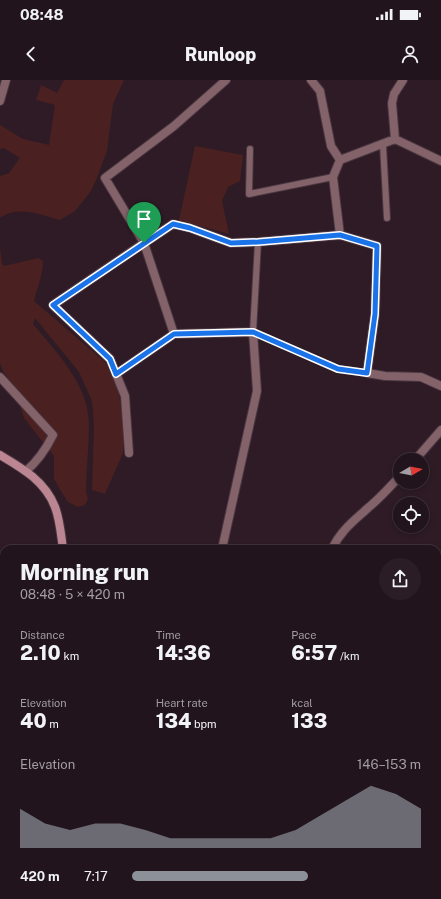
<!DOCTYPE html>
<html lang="en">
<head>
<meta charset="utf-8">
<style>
	:root { --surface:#22141c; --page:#2a1d25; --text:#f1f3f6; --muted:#a29ea3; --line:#3f333b; --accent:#8c9099 }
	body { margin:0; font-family:"Public Sans",sans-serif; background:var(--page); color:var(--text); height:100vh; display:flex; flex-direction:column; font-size:15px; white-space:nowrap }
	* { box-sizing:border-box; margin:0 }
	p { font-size:13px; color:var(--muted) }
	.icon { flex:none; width:22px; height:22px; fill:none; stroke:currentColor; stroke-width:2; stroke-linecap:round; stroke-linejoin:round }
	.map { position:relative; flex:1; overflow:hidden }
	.panel { position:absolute; left:0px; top:465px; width:441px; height:354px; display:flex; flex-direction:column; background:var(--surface); border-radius:12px 12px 0 0; box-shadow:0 2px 6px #0003,0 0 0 1px var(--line) }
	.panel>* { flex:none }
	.needle { width:26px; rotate:80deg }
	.fabs { position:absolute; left:393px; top:373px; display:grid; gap:8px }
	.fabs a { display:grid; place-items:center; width:36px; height:36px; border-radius:50%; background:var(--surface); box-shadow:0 2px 6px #0003,0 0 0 1px var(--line); font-size:20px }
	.pin { position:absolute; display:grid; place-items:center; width:34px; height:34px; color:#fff; margin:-41px -17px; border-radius:50% 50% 50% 0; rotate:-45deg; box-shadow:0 0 4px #0007 }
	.pin .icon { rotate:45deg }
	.round { display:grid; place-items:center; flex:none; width:42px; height:42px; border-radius:21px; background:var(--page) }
	.headline { display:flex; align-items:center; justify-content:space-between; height:68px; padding:0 20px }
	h1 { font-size:22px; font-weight:800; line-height:30px }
	.figures { display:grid; grid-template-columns:repeat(3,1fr); gap:6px; height:68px; padding:4px 20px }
	.figures div { display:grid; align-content:center }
	.figures b { font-size:20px; font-weight:800 }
	.figures small { font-size:11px; font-weight:400 }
	.figures p { font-size:11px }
	.chart { height:112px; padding:8px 20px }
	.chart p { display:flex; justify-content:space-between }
	.chart svg { width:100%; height:72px; margin-top:4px; fill:var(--accent); opacity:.7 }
	ul { padding:0 20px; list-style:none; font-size:13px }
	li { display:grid; grid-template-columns:64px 48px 1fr; align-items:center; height:30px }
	li i { height:10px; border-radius:5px; background:var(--accent) }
	.status { display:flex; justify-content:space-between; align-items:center; height:28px; padding:0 20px; background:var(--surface); direction:ltr }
	.status svg { height:11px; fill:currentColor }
	header { display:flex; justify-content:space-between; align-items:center; height:52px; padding:0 20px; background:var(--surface); font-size:18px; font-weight:800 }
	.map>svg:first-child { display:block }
	.green { fill:#4a2120 }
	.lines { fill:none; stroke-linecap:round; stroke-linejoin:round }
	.lane-casing { stroke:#493640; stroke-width:8 }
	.street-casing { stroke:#493640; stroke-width:10 }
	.secondary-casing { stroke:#493640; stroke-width:10 }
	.lane { stroke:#836269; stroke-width:6 }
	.street { stroke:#836269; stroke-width:8 }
	.secondary { stroke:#bb8692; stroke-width:8 }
	.route-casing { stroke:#fff; stroke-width:8 }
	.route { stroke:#1a73e8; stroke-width:5 }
</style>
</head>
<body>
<div class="status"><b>08:48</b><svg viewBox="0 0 49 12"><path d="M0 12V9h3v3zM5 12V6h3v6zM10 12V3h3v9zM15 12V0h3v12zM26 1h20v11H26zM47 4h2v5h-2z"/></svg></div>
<header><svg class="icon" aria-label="back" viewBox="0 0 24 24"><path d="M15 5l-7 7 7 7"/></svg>Runloop<svg class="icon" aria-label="person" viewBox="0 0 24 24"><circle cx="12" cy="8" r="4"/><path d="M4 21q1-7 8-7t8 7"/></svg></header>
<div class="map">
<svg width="441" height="819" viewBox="0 0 441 819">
	<rect width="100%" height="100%" fill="#2e1b25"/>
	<!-- green -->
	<path class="green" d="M 64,0 L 124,0 L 113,24 L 107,71 L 96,100 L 91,111 L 75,131 L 60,140 C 40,135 18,125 0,138 L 0,96 L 9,93 L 20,78 L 4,68 L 0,69 L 0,45 L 23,59 L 49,65 L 55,25 L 36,20 L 41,5 L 57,13 Z
		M 195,66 L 243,75 L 240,101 L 228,107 L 222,121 L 229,154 L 179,140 Z
		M 0,167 L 2,184 L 4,186 L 38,178 L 43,181 C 43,195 37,208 34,221 L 105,282 L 118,309 L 123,337 L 123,373 L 105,414 L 92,410 L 94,345 L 92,321 L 79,292 L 35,238 L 33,244 C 57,273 89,305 89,345 C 89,367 86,390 86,412 L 88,419 L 85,425 L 78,427 L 68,422 L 61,411 L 54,399 L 54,376 L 24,338 L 13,306 L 3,291 L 0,283 Z"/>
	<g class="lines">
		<defs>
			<path id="lane" d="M 383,65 L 387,138
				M 250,69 L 249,114 L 333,97
				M 258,162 L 253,252 L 337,289 L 367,293"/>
			<path id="street" d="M 226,0 L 174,46 L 105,98 L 144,163 L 173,144 L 190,148 L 231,163 L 258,162 L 340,155 L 333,97 L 340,80
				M 311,0 L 320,11 L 331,66 L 340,80 L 395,59 L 441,81
				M 0,21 L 6,0
				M 395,59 L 392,23 L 394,14 L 403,0
				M 340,155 L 377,166 L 375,234 L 367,293 L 385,296 L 421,297 L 441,306
				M 174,254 L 253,252 L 257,311 L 222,469
				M 116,294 L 174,254 L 144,163 L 53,225 L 110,279 L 125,316 L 129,373
				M 0,297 L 53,355 C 46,369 38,381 26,391
				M 415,380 L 441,350
				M 332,469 C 341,450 354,441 369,427 C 380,418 390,407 400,396
				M 0,512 L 4,517
				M 0,545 L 4,541
				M 437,576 L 441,571
				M 437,608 L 441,611
				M 0,610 L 4,615
				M 0,699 L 4,690
				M 437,701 L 441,692
				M 41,819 L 44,815
				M 194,819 L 196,815
				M 336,819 L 338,815
				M 376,819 L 377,815"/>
			<path id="secondary" d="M 0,375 C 22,388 45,401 55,427 C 60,440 61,455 63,469
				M 384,815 L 393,819"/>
		</defs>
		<!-- lane casing -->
		<use href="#lane" class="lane-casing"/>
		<!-- street casing -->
		<use href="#street" class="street-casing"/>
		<!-- secondary casing -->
		<use href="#secondary" class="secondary-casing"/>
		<!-- lane -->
		<use href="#lane" class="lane"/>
		<!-- street -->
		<use href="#street" class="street"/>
		<!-- secondary -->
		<use href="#secondary" class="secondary"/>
	</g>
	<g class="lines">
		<defs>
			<path id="route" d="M 173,144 L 190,148 L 231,163 L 258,162 L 340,155 L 377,166 L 375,234 L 367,293 L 338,289 L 253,252 L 174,254 L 116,294 L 110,279 L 53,225 Z"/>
		</defs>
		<!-- route casing -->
		<use href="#route" class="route-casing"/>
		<!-- route -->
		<use href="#route" class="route"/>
	</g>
</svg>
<div class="fabs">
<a><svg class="needle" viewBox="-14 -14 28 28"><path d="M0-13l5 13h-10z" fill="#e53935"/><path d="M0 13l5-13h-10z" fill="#a29ea3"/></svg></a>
<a><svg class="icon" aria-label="locate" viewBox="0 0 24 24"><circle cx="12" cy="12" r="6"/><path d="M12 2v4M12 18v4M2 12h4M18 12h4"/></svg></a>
</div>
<div class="pin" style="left:144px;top:163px;background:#1e9e55"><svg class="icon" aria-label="arrive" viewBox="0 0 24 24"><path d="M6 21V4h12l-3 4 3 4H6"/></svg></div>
<section class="panel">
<div class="headline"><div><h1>Morning run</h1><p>08:48 · 5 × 420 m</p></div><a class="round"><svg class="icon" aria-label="share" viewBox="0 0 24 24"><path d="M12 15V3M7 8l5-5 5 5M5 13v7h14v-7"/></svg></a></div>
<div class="figures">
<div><p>Distance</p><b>2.10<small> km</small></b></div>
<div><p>Time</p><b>14:36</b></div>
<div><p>Pace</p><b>6:57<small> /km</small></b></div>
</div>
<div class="figures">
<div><p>Elevation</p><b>40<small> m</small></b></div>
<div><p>Heart rate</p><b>134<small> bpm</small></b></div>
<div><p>kcal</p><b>133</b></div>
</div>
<div class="chart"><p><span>Elevation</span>146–153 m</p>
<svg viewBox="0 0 160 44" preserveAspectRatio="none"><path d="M0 44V20L10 29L20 33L30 29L40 29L50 33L60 38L70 38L80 38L90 38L100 38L110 33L120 24L130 15L140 6L150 11L160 20V44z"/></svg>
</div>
<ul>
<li><b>420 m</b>7:17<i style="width:61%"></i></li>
</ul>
</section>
</div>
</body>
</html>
